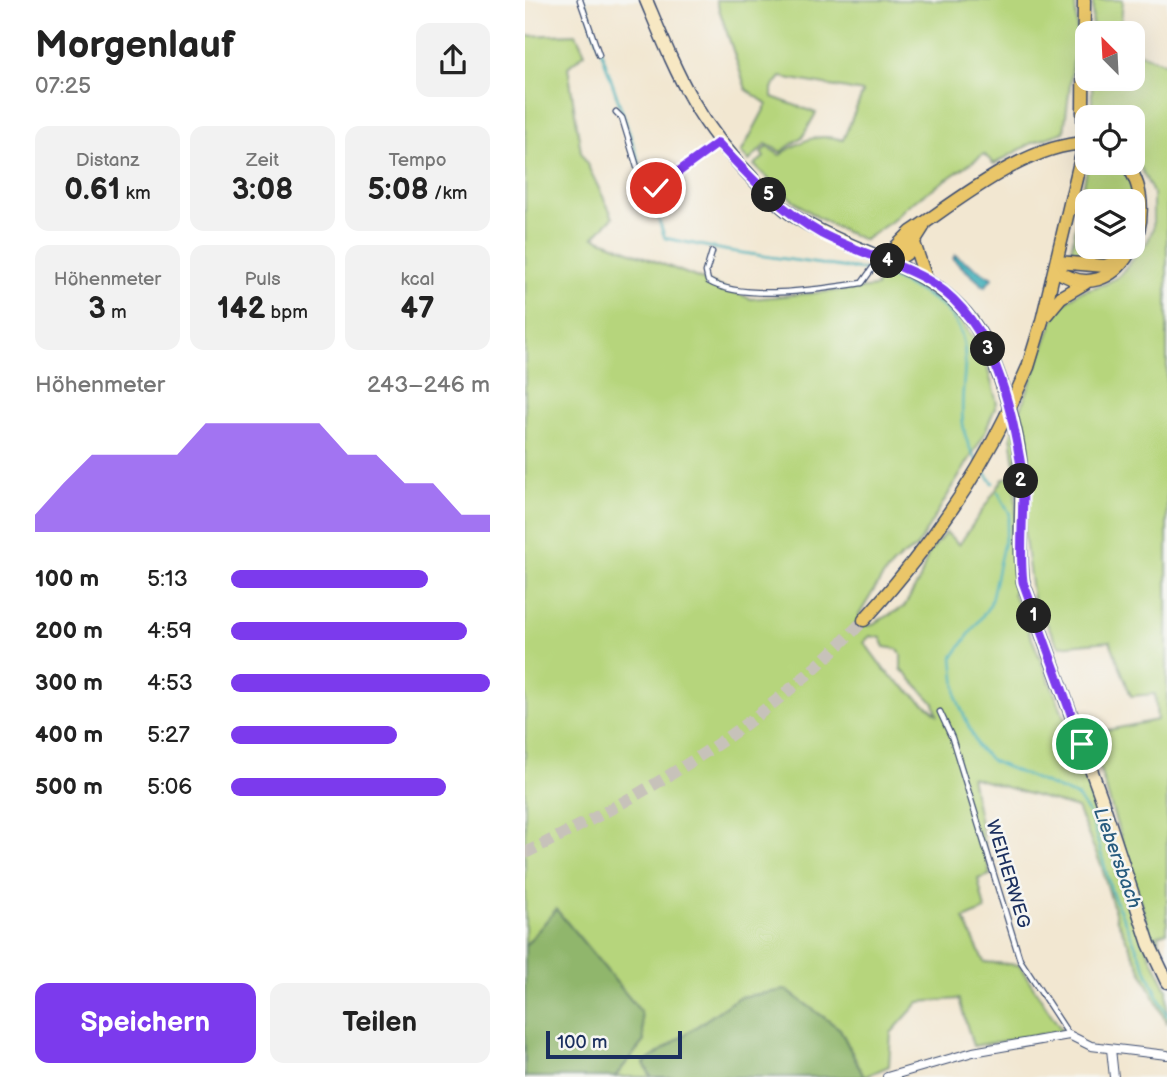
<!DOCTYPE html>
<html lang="de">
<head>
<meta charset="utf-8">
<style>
	:root { --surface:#fff; --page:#f2f2f2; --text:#222; --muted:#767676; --accent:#7c3aed }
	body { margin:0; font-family:"Balsamiq Sans",sans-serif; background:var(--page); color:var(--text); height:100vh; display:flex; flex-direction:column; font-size:26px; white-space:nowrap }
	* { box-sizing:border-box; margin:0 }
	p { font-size:23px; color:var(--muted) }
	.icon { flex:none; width:38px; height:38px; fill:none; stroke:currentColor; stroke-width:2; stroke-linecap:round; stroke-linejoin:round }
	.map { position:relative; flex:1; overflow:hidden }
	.side { display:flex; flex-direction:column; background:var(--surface); width:525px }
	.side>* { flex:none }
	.needle { width:46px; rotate:336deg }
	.buttons { position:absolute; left:550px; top:21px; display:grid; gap:14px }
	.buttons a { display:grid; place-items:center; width:70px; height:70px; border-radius:14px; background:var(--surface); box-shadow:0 7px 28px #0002; font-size:35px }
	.scale { position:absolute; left:21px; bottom:18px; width:136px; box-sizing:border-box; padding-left:7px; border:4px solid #1b2f5e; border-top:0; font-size:19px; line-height:24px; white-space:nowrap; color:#1b2f5e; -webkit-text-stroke:5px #f6f6f2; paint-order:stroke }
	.pin { position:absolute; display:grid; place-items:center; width:60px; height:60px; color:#fff; margin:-30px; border:4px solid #fff; border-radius:50%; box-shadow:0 2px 7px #0007 }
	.km { position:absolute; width:35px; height:35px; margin:-18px; border-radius:50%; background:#222; color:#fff; font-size:19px; line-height:35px; text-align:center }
	.round { display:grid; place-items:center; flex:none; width:74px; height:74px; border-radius:14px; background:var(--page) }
	.head { display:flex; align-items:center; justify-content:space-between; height:119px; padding:0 35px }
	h1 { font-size:38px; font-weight:700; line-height:52px }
	.stats { display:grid; grid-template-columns:repeat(3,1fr); gap:10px; height:119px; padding:7px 35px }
	.stats div { display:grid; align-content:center; border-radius:14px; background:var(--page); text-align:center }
	.stats b { font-size:30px; font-weight:700 }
	.stats small { font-size:19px; font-weight:400 }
	.stats p { font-size:19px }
	.chart { height:196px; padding:14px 35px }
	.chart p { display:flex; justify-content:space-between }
	.chart svg { width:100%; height:126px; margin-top:7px; fill:var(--accent); opacity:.7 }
	.button { display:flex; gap:14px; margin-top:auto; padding:14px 35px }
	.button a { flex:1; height:80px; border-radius:14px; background:var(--accent); color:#fff; font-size:28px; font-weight:700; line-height:80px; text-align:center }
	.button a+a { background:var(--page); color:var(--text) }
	ul { padding:0 35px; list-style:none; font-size:23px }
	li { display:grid; grid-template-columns:112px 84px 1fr; align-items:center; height:52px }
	li i { height:18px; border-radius:9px; background:var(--accent) }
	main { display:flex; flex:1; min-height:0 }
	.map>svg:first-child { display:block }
	.green { fill:#b6d57c; stroke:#68826d; stroke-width:2; fill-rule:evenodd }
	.forest { fill:#90b66c; stroke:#567265; stroke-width:2 }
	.water { fill:#3eaeb8; stroke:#2c6e8b; stroke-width:2 }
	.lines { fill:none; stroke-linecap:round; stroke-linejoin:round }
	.stream { stroke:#3eaeb8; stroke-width:2.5 }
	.primary-tunnel { stroke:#c7c2ba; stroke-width:12; stroke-dasharray:12 6; stroke-linecap:butt }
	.lane-casing { stroke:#3b4b6f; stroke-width:7 }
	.street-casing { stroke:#3b4b6f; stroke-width:10 }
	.secondary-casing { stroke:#3b4b6f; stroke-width:15 }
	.primary-casing { stroke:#3b4b6f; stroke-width:15 }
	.lane { stroke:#fff; stroke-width:4.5 }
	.street { stroke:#fff; stroke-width:8 }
	.secondary { stroke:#f7e8c3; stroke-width:12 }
	.primary { stroke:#eac669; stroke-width:12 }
	.primary-bridge-casing { stroke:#3b4b6f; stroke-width:15; stroke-linecap:butt }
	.primary-bridge { stroke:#eac669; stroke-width:12 }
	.route-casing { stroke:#fff; stroke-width:14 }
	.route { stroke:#7c3aed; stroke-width:9 }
	.labels { text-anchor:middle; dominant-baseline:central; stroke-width:5; stroke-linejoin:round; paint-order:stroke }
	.street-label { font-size:18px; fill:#1b2f5e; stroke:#f6f6f2 }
	.water-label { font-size:19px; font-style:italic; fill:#275b7e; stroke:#f6f6f2 }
</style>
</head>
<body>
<main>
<section class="side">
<div class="head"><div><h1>Morgenlauf</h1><p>07:25</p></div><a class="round"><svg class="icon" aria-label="share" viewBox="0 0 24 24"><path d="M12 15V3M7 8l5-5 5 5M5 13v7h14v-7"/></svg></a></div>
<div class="stats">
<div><p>Distanz</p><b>0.61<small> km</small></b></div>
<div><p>Zeit</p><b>3:08</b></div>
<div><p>Tempo</p><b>5:08<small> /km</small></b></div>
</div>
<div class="stats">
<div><p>Höhenmeter</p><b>3<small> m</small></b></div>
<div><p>Puls</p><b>142<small> bpm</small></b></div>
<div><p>kcal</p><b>47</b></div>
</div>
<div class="chart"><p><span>Höhenmeter</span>243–246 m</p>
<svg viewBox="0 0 160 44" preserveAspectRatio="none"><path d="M0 44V38L10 27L20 17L30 17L40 17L50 17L60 6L70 6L80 6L90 6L100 6L110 17L120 17L130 27L140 27L150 38L160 38V44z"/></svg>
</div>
<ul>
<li><b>100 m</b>5:13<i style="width:76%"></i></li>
<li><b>200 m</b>4:59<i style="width:91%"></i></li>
<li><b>300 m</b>4:53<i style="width:100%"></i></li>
<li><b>400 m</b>5:27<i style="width:64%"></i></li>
<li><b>500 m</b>5:06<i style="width:83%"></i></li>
</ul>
<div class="button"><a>Speichern</a><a>Teilen</a></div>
</section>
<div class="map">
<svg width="642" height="1077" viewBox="0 0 642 1077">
	<rect width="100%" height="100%" fill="#f6f6f2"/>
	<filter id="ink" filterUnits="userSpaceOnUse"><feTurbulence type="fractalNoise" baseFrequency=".0143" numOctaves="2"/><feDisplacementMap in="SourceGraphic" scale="14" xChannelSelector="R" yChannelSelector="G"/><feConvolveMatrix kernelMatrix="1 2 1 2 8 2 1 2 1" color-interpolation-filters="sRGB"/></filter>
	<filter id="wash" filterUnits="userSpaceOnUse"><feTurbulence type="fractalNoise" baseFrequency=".00686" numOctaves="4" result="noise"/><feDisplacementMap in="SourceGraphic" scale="28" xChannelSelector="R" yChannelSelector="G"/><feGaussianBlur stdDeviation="1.57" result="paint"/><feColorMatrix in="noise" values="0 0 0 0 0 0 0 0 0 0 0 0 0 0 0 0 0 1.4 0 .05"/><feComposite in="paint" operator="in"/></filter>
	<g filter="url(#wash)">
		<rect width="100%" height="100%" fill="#f2e7d1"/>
		<!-- green -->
		<path class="green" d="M 191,0 L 550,0 L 552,31 L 539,132 L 507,143 L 469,164 L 459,154 L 382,206 L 367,221 L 339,240 C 292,221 265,201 229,165 L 239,157 L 236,153 L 242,147 L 255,155 C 277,140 293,132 318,140 L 338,92 L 256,77 L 247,88 L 247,97 L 291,113 L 278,136 L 256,152 L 241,144 L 224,161 L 216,153 L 242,104 L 221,89 Z
			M 568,0 L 598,0 L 595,33 L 567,33 Z
			M 51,34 L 60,53 L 43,67 L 56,152 L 88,217 L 69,237 L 226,299 L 351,287 L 355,271 L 425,305 L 458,352 L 472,403 L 459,435 L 391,548 C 362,562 350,589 334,615 L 344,626 L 379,607 L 395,579 L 403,554 L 421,532 L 434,545 L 479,478 L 486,477 L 490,481 L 493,578 L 488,593 L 568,786 L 601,897 L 622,949 L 642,989 L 642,1024 L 592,920 L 576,865 L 552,808 L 446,777 L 465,875 L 453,879 L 460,910 L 439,919 L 459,962 L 494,965 L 537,1031 L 448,1046 L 434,999 L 394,1002 L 366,1033 L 364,1066 L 339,1077 L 315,1029 L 261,990 L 214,997 L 119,1063 L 126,1077 L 90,1077 L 119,1041 L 31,910 L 0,946 L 0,36 ZM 345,636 L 356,638 L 360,647 L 372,649 L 376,654 L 376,669 L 409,703 L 412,714 L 360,671 L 339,642 Z
			M 607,50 L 642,64 L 642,932 L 633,935 L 638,959 L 626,936 L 564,734 L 632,720 L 630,694 L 606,696 L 585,641 L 534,646 L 508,599 L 486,435 L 533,308 L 554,292 L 580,284 L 594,276 L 623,241 L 628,229 L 628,193 L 615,166 L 607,159 L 607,117 L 573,117 L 574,110 L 567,111 L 567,79 L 607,79 Z
			M 563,163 L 590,163 C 617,187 614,201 607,235 L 607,201 L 562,201 L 562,247 L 598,247 C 584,263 561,265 546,251 Z"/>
		<!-- forest -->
		<path class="forest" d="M 31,909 L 116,1012 L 119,1041 L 90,1077 L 0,1077 L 0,946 Z
			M 261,990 L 315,1029 L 339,1077 L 126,1077 L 119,1063 L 214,997 Z"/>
		<!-- water -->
		<path class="water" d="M 430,255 L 467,278 L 460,287 L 428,259 Z"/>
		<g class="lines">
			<!-- stream -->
			<path class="stream" d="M 59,0 L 140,238 L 204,251 L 344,271
				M 352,275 C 366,275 379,284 391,290 C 483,333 408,400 453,462
				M 457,468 L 468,483
				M 473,492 L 485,514 L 465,605 L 428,657 L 432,699 L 453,748 L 467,761 L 553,797 L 566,817 L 587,893 L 642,1016"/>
		</g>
	</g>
	<g filter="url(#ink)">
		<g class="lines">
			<!-- primary-tunnel -->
			<path class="primary-tunnel" d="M 0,853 C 128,791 240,724 339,620"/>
			<defs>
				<path id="lane" d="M 55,0 L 74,55
					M 91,112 L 97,118 L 119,190
					M 187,252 L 181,272 L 183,281 C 218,302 297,289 337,283 L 354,259
					M 415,712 L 427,738 L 495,960 L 544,1035"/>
				<path id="street" d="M 119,191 L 131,188 L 193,143
					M 586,1049 L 589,1077
					M 362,1077 L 448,1052 L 544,1035 L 566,1046 L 642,1055"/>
				<path id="secondary" d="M 121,0 C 153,76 169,119 229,180 C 242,193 256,208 272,218 C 333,257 418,266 456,335 C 475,370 494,431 496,471 C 498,508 493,545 498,582 L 576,797 L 624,944 L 642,982"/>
				<path id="primary" d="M 558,111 L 559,0
					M 389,243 L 401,279
					M 364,261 L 372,246 L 386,232 C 435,199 502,144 562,143
					M 533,262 L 580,266 L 597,260
					M 367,263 L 381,254 L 398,227
					M 531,270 C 591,313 642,218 601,163
					M 521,315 L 536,297 L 560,283
					M 517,321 L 559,145
					M 339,620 C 395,558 444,492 481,416"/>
			</defs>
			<!-- lane casing -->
			<use href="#lane" class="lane-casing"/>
			<!-- street casing -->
			<use href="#street" class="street-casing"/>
			<!-- secondary casing -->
			<use href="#secondary" class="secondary-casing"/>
			<!-- primary casing -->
			<use href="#primary" class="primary-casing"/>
			<!-- lane -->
			<use href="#lane" class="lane"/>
			<!-- street -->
			<use href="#street" class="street"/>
			<!-- secondary -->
			<use href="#secondary" class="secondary"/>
			<!-- primary -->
			<use href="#primary" class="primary"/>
			<defs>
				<path id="primary-bridge" d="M 558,111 L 559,145
					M 481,416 L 503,367 L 517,321"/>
			</defs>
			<!-- primary-bridge casing -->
			<use href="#primary-bridge" class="primary-bridge-casing"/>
			<!-- primary-bridge -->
			<use href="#primary-bridge" class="primary-bridge"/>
		</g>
	</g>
	<g class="lines" filter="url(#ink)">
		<defs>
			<path id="route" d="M 131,188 L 193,143 C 225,177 256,211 297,234 C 330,251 367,261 399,278 C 463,312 484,394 495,460 C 502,500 493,542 498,582 L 557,744"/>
		</defs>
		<!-- route casing -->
		<use href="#route" class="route-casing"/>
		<!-- route -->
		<use href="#route" class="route"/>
	</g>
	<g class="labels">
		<!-- street labels -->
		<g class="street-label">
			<text transform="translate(483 874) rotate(73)">WEIHERWEG</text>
		</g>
		<!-- water labels -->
		<g class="water-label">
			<text transform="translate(592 858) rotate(70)">Liebersbach</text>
		</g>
	</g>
</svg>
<div class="buttons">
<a><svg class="needle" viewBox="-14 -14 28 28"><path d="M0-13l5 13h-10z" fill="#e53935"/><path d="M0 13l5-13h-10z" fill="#767676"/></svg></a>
<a><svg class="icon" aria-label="locate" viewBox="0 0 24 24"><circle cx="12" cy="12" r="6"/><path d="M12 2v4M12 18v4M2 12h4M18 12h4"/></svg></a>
<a><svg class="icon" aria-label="layers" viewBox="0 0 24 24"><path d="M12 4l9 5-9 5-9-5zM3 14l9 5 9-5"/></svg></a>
</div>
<div class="scale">100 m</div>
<div class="pin" style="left:557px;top:744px;background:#1e9e55"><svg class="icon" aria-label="arrive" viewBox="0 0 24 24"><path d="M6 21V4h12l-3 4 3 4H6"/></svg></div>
<div class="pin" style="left:131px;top:188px;background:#d93025"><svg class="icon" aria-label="check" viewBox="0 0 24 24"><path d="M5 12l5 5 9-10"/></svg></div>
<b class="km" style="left:509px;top:616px">1</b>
<b class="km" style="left:496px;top:481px">2</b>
<b class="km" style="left:463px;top:349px">3</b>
<b class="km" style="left:363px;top:261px">4</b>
<b class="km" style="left:244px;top:195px">5</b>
</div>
</main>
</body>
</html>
